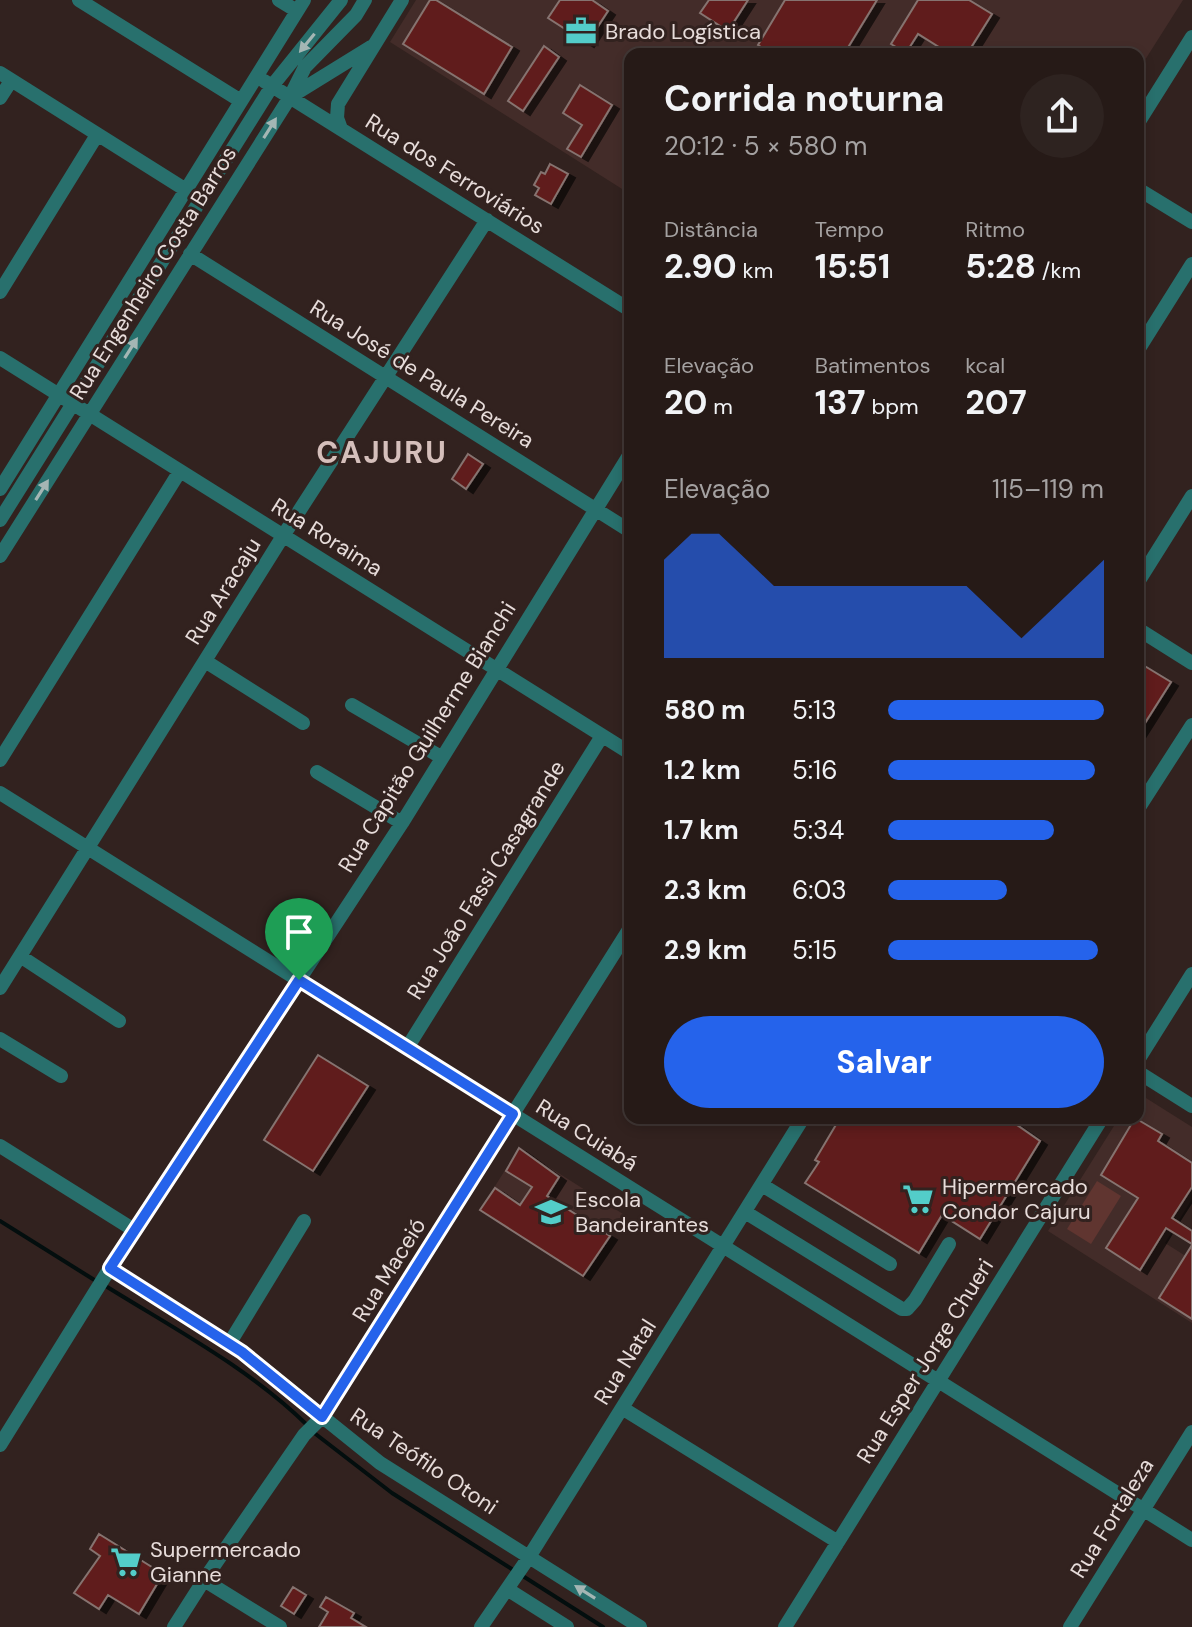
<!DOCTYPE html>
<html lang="pt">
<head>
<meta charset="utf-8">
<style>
	:root { --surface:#261a17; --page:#2e2320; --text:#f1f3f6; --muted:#a4a1a1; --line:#423836; --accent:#2563eb }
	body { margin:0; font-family:"DM Sans",sans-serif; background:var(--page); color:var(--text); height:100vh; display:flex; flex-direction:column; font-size:30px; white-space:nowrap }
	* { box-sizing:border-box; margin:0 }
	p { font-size:26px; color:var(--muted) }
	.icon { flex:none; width:44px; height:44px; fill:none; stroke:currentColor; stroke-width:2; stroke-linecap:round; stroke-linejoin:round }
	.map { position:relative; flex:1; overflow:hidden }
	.drawer { position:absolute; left:624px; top:48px; width:520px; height:1076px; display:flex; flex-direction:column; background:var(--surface); border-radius:16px; box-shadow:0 4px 12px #0003,0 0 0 2px var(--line) }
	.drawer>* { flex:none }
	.pin { position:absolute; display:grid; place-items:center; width:68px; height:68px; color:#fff; margin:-82px -34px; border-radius:50% 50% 50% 0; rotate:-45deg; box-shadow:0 0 8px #0007 }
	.pin .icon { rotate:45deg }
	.round { display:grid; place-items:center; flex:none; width:84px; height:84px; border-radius:42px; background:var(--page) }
	.overview { display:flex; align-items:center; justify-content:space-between; height:136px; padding:0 40px }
	h1 { font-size:36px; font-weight:700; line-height:60px }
	.metrics { display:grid; grid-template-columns:repeat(3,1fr); gap:12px; height:136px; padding:8px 40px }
	.metrics div { display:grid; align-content:center }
	.metrics b { font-size:34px; font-weight:700 }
	.metrics small { font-size:22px; font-weight:400 }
	.metrics p { font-size:22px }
	.chart { height:224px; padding:16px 40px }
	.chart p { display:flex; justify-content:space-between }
	.chart svg { width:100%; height:144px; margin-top:8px; fill:var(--accent); opacity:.7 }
	.button { display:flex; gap:16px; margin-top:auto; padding:16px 40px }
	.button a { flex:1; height:92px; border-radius:48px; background:var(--accent); color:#fff; font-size:32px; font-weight:700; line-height:92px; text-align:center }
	ul { padding:0 40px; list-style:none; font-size:26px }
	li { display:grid; grid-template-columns:128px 96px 1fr; align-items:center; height:60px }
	li i { height:20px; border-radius:10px; background:var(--accent) }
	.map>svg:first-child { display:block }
	.built { fill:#432c29 }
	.green { fill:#603530 }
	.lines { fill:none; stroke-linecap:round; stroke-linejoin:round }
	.stream { stroke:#030e0e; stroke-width:4 }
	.building { fill:#611f1a; stroke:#867370; stroke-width:2; filter:url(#shadow) }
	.minor { stroke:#28706d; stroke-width:14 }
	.oneway { fill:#a4b6b4 }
	.route-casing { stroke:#fff; stroke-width:16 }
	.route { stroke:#2563eb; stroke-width:10 }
	.labels { text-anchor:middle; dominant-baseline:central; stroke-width:6; stroke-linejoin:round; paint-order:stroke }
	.poi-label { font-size:22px; fill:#e7dcda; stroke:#32221f; text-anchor:start }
	.street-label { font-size:22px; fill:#e7dcda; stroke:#32221f }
	.district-label { font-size:30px; font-weight:bold; letter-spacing:2px; fill:#d5bfbb; stroke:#32221f }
</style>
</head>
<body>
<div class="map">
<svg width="1192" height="1627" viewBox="0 0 1192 1627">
	<defs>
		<filter id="shadow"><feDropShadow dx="7" dy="4" stdDeviation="0" flood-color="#0009"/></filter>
	</defs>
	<rect width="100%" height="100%" fill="#32221f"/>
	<!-- built -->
	<path class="built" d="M 416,0 L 1183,0 L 1138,71 L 1138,54 L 630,54 L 630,194 L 390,42 Z
		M 1138,1093 L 1192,1127 L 1192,1199 L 1165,1243 L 1192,1260 L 1192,1323 L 1048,1231 L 1119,1118 L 1138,1118 Z
		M 519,1148 L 623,1214 L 583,1276 L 480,1210 Z"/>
	<!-- green -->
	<path class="green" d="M 1097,1181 L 1121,1196 L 1091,1244 L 1067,1229 Z"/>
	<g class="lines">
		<!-- stream -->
		<path class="stream" d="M 0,1221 L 96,1281
			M 104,1285 C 173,1328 249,1368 307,1425
			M 313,1432 L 392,1493 L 603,1627"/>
	</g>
	<!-- building -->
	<path class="building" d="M 430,0 L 436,0 L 512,47 L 484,94 L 403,44 Z
		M 560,0 L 592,0 L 608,11 L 587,43 L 548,18 Z
		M 709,0 L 748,0 L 728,31 L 700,13 Z
		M 785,0 L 877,0 L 844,54 L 772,54 L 758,45 Z
		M 918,0 L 969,0 L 992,14 L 967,54 L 950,54 L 918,34 L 906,53 L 891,44 Z
		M 544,46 L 559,57 L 523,111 L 508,101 Z
		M 580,85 L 612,105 L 581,157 L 567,149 L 582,125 L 563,113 Z
		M 550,164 L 568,174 L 551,204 L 535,195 L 539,188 L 534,185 L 541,172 L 545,174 Z
		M 468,454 L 483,464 L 466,489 L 452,479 Z
		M 1138,662 L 1171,682 L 1138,734 Z
		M 318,1055 L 368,1086 L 313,1171 L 264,1140 Z
		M 840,1118 L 1007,1118 L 1040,1141 L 980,1239 L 942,1215 L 919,1253 L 805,1183 L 819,1162 L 815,1160 Z
		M 1135,1118 L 1162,1134 L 1158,1141 L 1192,1163 L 1192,1187 L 1172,1218 L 1192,1231 L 1192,1244 L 1166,1228 L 1140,1270 L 1106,1248 L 1138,1198 L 1101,1175 Z
		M 519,1148 L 559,1177 L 547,1196 L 610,1236 L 583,1276 L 480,1210 L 495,1188 L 520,1205 L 532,1187 L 506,1171 Z
		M 1192,1245 L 1192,1319 L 1159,1298 Z
		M 99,1534 L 163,1574 L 139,1614 L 108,1595 L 99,1609 L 74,1593 L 100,1556 L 90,1549 Z
		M 293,1587 L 306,1595 L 294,1614 L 281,1606 Z
		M 326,1597 L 354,1613 L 351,1618 L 366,1627 L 319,1627 L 328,1612 L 320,1607 Z"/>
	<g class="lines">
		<!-- minor -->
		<path class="minor" d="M 79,0 L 241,101
			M 279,0 L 297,11
			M 0,73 L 186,190
			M 264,81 L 630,310
			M 290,97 L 371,47
			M 0,98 L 11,81
			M 1138,123 L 1192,37
			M 341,129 L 337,118 L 338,104 L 402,0
			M 1138,189 L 1192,222
			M 190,254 L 630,531
			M 0,292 L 97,135
			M 1138,350 L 1192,264
			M 0,358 L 630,753
			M 0,489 L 304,0
			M 0,520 L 272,86 L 341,0
			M 0,556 L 290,97 L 305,67 L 356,15 L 365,0
			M 1138,582 L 1192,496
			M 1138,629 L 1192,663
			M 205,661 L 303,723
			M 352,705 L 441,757
			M 0,760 L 180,471
			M 317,772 L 402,823
			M 0,793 L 1192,1540
			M 1138,809 L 1192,725
			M 20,956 L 119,1021
			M 0,988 L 283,536 L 487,220
			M 0,1039 L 61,1076
			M 407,1048 L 602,736
			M 1138,1060 L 1192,974
			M 1138,1072 L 1192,1106
			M 0,1146 L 134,1230
			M 762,1185 L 890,1264
			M 745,1212 L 902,1309 L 907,1309 L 915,1300 L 949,1244
			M 110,1268 L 242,1352 L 380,1463 L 640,1627
			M 229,1344 L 304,1221
			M 622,1408 L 838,1542
			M 0,1445 L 110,1268 L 402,823 L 630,454
			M 204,1580 L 280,1627
			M 507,1589 L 567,1627
			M 174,1627 L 204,1580 L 304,1435 L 322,1417 L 630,928
			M 481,1627 L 529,1557 L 803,1118
			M 785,1627 L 1102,1118
			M 1070,1627 L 1192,1432"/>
	</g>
	<!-- one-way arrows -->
	<defs><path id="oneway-solid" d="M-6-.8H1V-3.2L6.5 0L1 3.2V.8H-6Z" transform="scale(2)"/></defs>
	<g class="oneway">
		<use href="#oneway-solid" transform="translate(307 43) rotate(129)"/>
		<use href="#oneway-solid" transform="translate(270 128) rotate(-58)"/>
		<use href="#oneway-solid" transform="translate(131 348) rotate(-58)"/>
		<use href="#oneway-solid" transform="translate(42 490) rotate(-58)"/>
		<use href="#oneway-solid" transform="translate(585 1592) rotate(-148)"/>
	</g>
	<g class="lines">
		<defs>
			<path id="route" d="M 299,980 L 513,1114 L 322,1417 L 242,1352 L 110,1268 Z"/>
		</defs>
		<!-- route casing -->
		<use href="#route" class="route-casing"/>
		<!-- route -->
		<use href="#route" class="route"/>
	</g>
	<!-- icons -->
	<defs>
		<symbol id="office-bare" viewBox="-9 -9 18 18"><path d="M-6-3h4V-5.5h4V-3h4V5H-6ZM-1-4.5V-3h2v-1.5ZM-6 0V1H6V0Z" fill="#53cdc9" stroke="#32221f" stroke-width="2.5" paint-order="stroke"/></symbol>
		<symbol id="supermarket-bare" viewBox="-9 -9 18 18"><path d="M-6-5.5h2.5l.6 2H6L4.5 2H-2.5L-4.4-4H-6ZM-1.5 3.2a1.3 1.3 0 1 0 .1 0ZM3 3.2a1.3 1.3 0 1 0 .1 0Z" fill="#53cdc9" stroke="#32221f" stroke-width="2.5" paint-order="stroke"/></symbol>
		<symbol id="school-bare" viewBox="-9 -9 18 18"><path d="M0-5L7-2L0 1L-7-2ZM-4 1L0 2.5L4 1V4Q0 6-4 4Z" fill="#53cdc9" stroke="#32221f" stroke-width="2.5" paint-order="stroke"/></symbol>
	</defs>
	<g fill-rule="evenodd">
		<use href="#office-bare" x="559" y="9" width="44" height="44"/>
		<use href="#supermarket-bare" x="896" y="1177" width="44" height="44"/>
		<use href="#school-bare" x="529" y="1190" width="44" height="44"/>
		<use href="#supermarket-bare" x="104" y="1540" width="44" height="44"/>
	</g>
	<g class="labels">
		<!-- poi labels -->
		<g class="poi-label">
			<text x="605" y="31">Brado Logística</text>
			<text x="942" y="1186">Hipermercado<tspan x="942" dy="25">Condor Cajuru</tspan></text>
			<text x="575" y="1199">Escola<tspan x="575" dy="25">Bandeirantes</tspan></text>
			<text x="150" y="1549">Supermercado<tspan x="150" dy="25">Gianne</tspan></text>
		</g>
		<!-- street labels -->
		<g class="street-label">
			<text transform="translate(455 174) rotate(32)">Rua dos Ferroviários</text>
			<text transform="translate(153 273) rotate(-58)">Rua Engenheiro Costa Barros</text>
			<text transform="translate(422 374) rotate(32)">Rua José de Paula Pereira</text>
			<text transform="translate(327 537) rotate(32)">Rua Roraima</text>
			<text transform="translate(223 591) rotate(-58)">Rua Aracaju</text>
			<text transform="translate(427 737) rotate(-58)">Rua Capitão Guilherme Bianchi</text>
			<text transform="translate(486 880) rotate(-58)">Rua João Fassi Casagrande</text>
			<text transform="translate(587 1135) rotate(32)">Rua Cuiabá</text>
			<text transform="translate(389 1270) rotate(-58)">Rua Maceió</text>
			<text transform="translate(925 1361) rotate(-58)">Rua Esper Jorge Chueri</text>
			<text transform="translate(625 1362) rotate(-58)">Rua Natal</text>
			<text transform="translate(424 1461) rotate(34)">Rua Teófilo Otoni</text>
			<text transform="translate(1112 1518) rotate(-58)">Rua Fortaleza</text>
		</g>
		<!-- district labels -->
		<g class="district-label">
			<text x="382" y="452">CAJURU</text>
		</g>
	</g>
</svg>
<div class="pin" style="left:299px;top:980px;background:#1e9e55"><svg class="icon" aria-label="arrive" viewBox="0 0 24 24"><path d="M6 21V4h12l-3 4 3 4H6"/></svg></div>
<section class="drawer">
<div class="overview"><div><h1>Corrida noturna</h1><p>20:12 · 5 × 580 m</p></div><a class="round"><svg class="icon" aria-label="share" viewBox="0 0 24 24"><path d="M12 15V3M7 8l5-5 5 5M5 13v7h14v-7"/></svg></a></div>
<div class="metrics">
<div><p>Distância</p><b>2.90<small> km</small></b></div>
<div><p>Tempo</p><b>15:51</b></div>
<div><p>Ritmo</p><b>5:28<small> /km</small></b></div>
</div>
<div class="metrics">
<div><p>Elevação</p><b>20<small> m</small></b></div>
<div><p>Batimentos</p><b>137<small> bpm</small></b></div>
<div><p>kcal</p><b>207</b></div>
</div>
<div class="chart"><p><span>Elevação</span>115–119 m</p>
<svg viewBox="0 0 160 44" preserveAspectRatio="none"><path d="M0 44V14L10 6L20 6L30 14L40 22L50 22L60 22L70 22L80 22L90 22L100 22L110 22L120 30L130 38L140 30L150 22L160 14V44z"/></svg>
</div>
<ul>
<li><b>580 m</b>5:13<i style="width:100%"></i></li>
<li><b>1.2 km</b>5:16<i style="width:96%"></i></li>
<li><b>1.7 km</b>5:34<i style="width:77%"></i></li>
<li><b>2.3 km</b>6:03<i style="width:55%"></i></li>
<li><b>2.9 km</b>5:15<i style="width:97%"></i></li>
</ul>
<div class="button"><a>Salvar</a></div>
</section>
</div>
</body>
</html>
